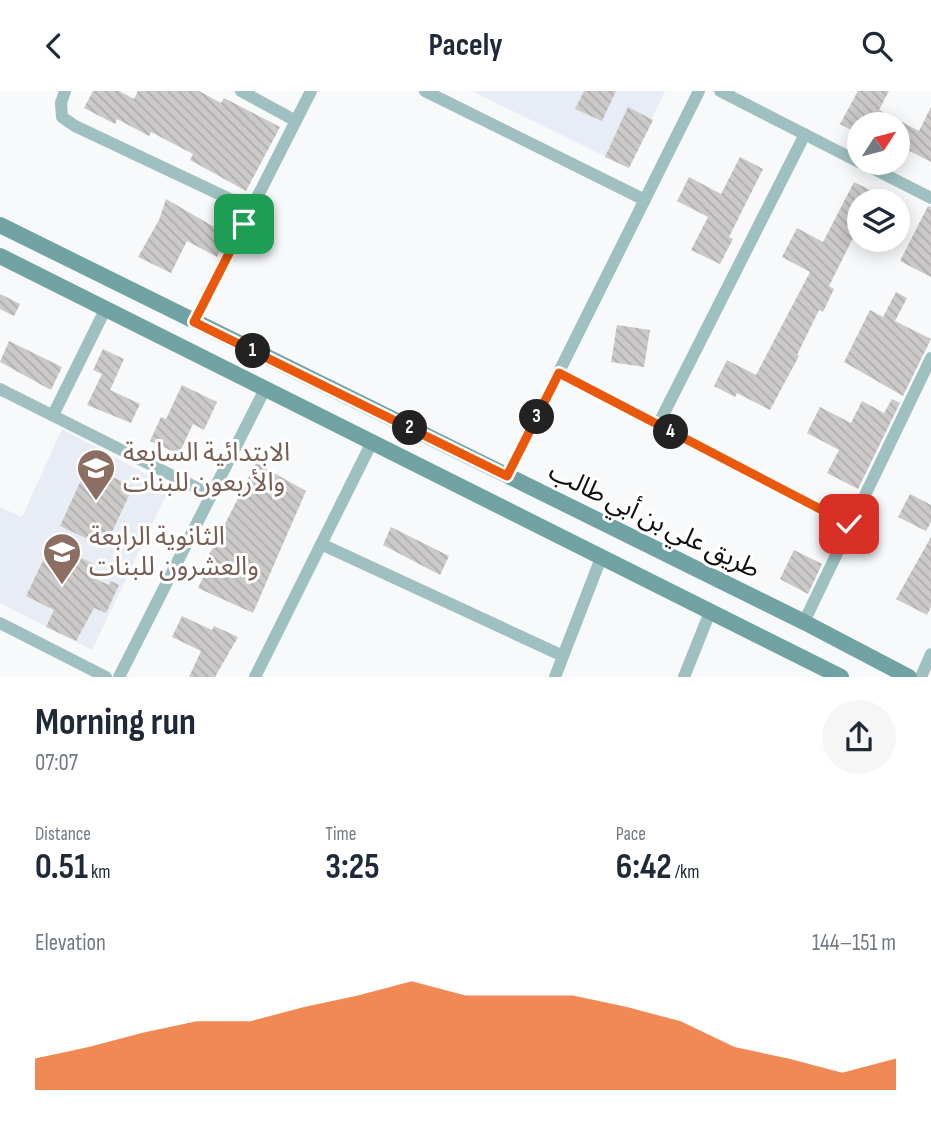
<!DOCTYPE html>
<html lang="en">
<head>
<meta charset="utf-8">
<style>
	:root { --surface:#fff; --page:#f6f6f7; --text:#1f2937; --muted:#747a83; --accent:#ea580c }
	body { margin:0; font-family:"Sofia Sans Condensed","Noto Sans Arabic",sans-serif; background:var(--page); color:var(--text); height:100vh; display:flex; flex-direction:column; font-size:26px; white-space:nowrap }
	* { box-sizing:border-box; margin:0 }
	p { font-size:23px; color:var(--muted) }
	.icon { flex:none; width:38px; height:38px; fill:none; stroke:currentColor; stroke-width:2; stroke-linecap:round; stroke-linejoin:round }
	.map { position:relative; height:586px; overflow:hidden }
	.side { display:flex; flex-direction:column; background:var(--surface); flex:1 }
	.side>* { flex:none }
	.needle { width:46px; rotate:54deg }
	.tools { position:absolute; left:847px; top:21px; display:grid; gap:14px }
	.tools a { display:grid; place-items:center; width:63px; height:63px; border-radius:50%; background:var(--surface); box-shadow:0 4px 18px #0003; font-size:35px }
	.pin { position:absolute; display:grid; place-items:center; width:60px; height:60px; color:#fff; margin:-30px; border-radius:14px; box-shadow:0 4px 10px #0006 }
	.km { position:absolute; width:35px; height:35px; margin:-18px; border-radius:50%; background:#222; color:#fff; font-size:19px; line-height:35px; text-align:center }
	.round { display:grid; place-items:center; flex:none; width:74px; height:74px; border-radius:37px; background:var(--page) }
	.head { display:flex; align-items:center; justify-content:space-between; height:119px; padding:0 35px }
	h1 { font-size:38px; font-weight:700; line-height:52px }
	.figures { display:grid; grid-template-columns:repeat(3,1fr); gap:10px; height:119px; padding:7px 35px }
	.figures div { display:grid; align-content:center }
	.figures b { font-size:35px; font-weight:700 }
	.figures small { font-size:19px; font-weight:400 }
	.figures p { font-size:19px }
	.chart { height:196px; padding:14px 35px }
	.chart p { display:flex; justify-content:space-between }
	.chart svg { width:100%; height:126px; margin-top:7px; fill:var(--accent); opacity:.7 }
	header { display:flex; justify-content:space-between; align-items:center; height:91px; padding:0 35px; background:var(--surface); font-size:32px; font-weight:700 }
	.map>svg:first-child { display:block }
	.built { fill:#e8ecf4 }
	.building { fill:url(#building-back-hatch) }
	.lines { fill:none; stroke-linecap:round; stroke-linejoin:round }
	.street { stroke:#9fc0c1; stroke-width:12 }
	.secondary { stroke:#71a3a5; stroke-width:16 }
	.route-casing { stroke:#fff; stroke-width:14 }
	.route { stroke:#ea580c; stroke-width:9 }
	.labels { text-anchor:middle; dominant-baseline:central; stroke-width:6; stroke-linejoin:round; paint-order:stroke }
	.education-label { font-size:26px; fill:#785e54; stroke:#fff; text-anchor:start }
	.street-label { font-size:26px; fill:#101011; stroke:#fff }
</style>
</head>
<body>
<header><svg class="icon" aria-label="back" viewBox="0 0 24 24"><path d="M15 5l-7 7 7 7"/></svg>Pacely<svg class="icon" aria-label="search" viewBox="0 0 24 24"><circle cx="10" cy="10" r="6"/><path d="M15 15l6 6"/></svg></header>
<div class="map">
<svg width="931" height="586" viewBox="0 0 931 586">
	<defs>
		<pattern id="building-back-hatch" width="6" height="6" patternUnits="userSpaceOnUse" patternTransform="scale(1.75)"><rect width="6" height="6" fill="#cccac9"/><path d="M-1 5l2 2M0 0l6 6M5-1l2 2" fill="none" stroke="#aeacac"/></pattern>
	</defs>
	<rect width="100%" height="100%" fill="#f8f9fb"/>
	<!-- built -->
	<path class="built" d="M 472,0 L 665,0 L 629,77 Z
		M 62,338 L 170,396 L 92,559 L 0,512 L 0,416 L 22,426 Z"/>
	<!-- building -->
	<path class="building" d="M 93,0 L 119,0 L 134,8 L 138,0 L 199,0 L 221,12 L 224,7 L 280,36 L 246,100 L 190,69 L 193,63 L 151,41 L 149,45 L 117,28 L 115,33 L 84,17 Z
		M 584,0 L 616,0 L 602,30 L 575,18 Z
		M 858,0 L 889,0 L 879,19 L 919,40 L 931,16 L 931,71 L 898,54 L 898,33 L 859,33 L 859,43 L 840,33 Z
		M 628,16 L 653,29 L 629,77 L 605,66 Z
		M 740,66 L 763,78 L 729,146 L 733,148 L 720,173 L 691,159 L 708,126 L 677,110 L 689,86 L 721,103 Z
		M 854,91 L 892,110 L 859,110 L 859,135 L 829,195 L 834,198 L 823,221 L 819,219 L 797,264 L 799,265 L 770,319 L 737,302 L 735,306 L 714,295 L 727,269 L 756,284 L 810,181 L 782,166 L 797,137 L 823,151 Z
		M 166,108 L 228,144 L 217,166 L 187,150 L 171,182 L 138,166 L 159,129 Z
		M 928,115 L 931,116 L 931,186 L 900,170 Z
		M 896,201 L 907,207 L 895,230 L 931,248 L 903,305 L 844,271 L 870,219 L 883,226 Z
		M 0,203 L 20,213 L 14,225 L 0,218 Z
		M 617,234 L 650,239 L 644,276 L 611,271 Z
		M 9,250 L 62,276 L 51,299 L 0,271 Z
		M 103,258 L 124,268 L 110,299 L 140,313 L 131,332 L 87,314 L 102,283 L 93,279 Z
		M 182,294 L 217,311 L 204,339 L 193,333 L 179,363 L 150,350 L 161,326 L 166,328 Z
		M 892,308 L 900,312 L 858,398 L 827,382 L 839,359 L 807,342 L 820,316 L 851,332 L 862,310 L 884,322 Z
		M 256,372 L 306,400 L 253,522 L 198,497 L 213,466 L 209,464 Z
		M 88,374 L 133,396 L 105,456 L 60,435 Z
		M 910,403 L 931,414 L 931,431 L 926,440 L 898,426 Z
		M 391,436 L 449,465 L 440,484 L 383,454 Z
		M 931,446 L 931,516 L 927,524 L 896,508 Z
		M 51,453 L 94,473 L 89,485 L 109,494 L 111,490 L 119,494 L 106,522 L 94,517 L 76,550 L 46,536 L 54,519 L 26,505 Z
		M 794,459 L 822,473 L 808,503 L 780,488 Z
		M 182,525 L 212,539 L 214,535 L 238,546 L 215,586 L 189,586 L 201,560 L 172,546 Z"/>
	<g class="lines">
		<!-- street -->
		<path class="street" d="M 65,0 L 61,12 L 62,26 L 75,35 L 251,118
			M 241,0 L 296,30
			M 425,0 L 645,109
			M 720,0 L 859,71
			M 862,72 L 931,107
			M 194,231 L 311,0
			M 559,282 L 849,433
			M 0,298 L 211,404
			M 53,324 L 105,219
			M 658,334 L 805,43
			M 507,385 L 699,0
			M 321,453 L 563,565
			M 804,531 L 931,267
			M 0,532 L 106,586
			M 119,586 L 264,300
			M 255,586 L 371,353
			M 555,586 L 601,467
			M 684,586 L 710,521
			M 921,586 L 931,563"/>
		<!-- secondary -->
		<path class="secondary" d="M 0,134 L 804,531 L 909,586
			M 0,165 L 841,586"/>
	</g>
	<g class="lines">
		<defs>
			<path id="route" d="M 244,133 L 194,231 L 507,385 L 559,282 L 849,433"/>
		</defs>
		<!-- route casing -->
		<use href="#route" class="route-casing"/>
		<!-- route -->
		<use href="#route" class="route"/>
	</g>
	<!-- icons -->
	<defs>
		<symbol id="school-pin" viewBox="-11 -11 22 30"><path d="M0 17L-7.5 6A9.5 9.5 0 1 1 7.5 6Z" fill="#8d6e63" stroke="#fff"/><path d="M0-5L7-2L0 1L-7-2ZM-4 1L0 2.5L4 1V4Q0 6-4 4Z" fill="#fff"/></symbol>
	</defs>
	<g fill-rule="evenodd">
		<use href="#school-pin" x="74" y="355" width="44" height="60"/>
		<use href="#school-pin" x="40" y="439" width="44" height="60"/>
	</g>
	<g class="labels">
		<!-- education labels -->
		<g class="education-label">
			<text x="123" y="362">الابتدائية السابعة<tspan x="123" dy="30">والأربعون للبنات</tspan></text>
			<text x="89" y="446">الثانوية الرابعة<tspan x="89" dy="30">والعشرون للبنات</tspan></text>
		</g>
		<!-- street labels -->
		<g class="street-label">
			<text transform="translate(654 430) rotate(26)">طريق علي بن أبي طالب</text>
		</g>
	</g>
</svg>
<div class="tools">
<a><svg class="needle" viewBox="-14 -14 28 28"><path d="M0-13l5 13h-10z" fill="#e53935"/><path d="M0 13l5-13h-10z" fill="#747a83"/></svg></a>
<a><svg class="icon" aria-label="layers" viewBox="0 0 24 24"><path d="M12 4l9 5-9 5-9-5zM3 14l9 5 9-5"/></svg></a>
</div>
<div class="pin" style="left:244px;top:133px;background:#1e9e55"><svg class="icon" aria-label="arrive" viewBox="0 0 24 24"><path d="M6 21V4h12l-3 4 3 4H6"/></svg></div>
<div class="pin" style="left:849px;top:433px;background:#d93025"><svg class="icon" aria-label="check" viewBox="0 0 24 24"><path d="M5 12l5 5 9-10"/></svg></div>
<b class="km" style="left:253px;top:260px">1</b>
<b class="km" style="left:410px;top:337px">2</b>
<b class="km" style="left:537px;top:326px">3</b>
<b class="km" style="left:671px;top:341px">4</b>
</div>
<section class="side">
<div class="head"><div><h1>Morning run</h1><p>07:07</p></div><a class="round"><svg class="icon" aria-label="share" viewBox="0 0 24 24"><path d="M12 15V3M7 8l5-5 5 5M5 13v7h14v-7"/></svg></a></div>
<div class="figures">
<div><p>Distance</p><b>0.51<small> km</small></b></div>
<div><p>Time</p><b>3:25</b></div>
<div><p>Pace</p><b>6:42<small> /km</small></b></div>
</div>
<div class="chart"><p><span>Elevation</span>144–151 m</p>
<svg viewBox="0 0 160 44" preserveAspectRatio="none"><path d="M0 44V33L10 29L20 24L30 20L40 20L50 15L60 11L70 6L80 11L90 11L100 11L110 15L120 20L130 29L140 33L150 38L160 33V44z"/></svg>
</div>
</section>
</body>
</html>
